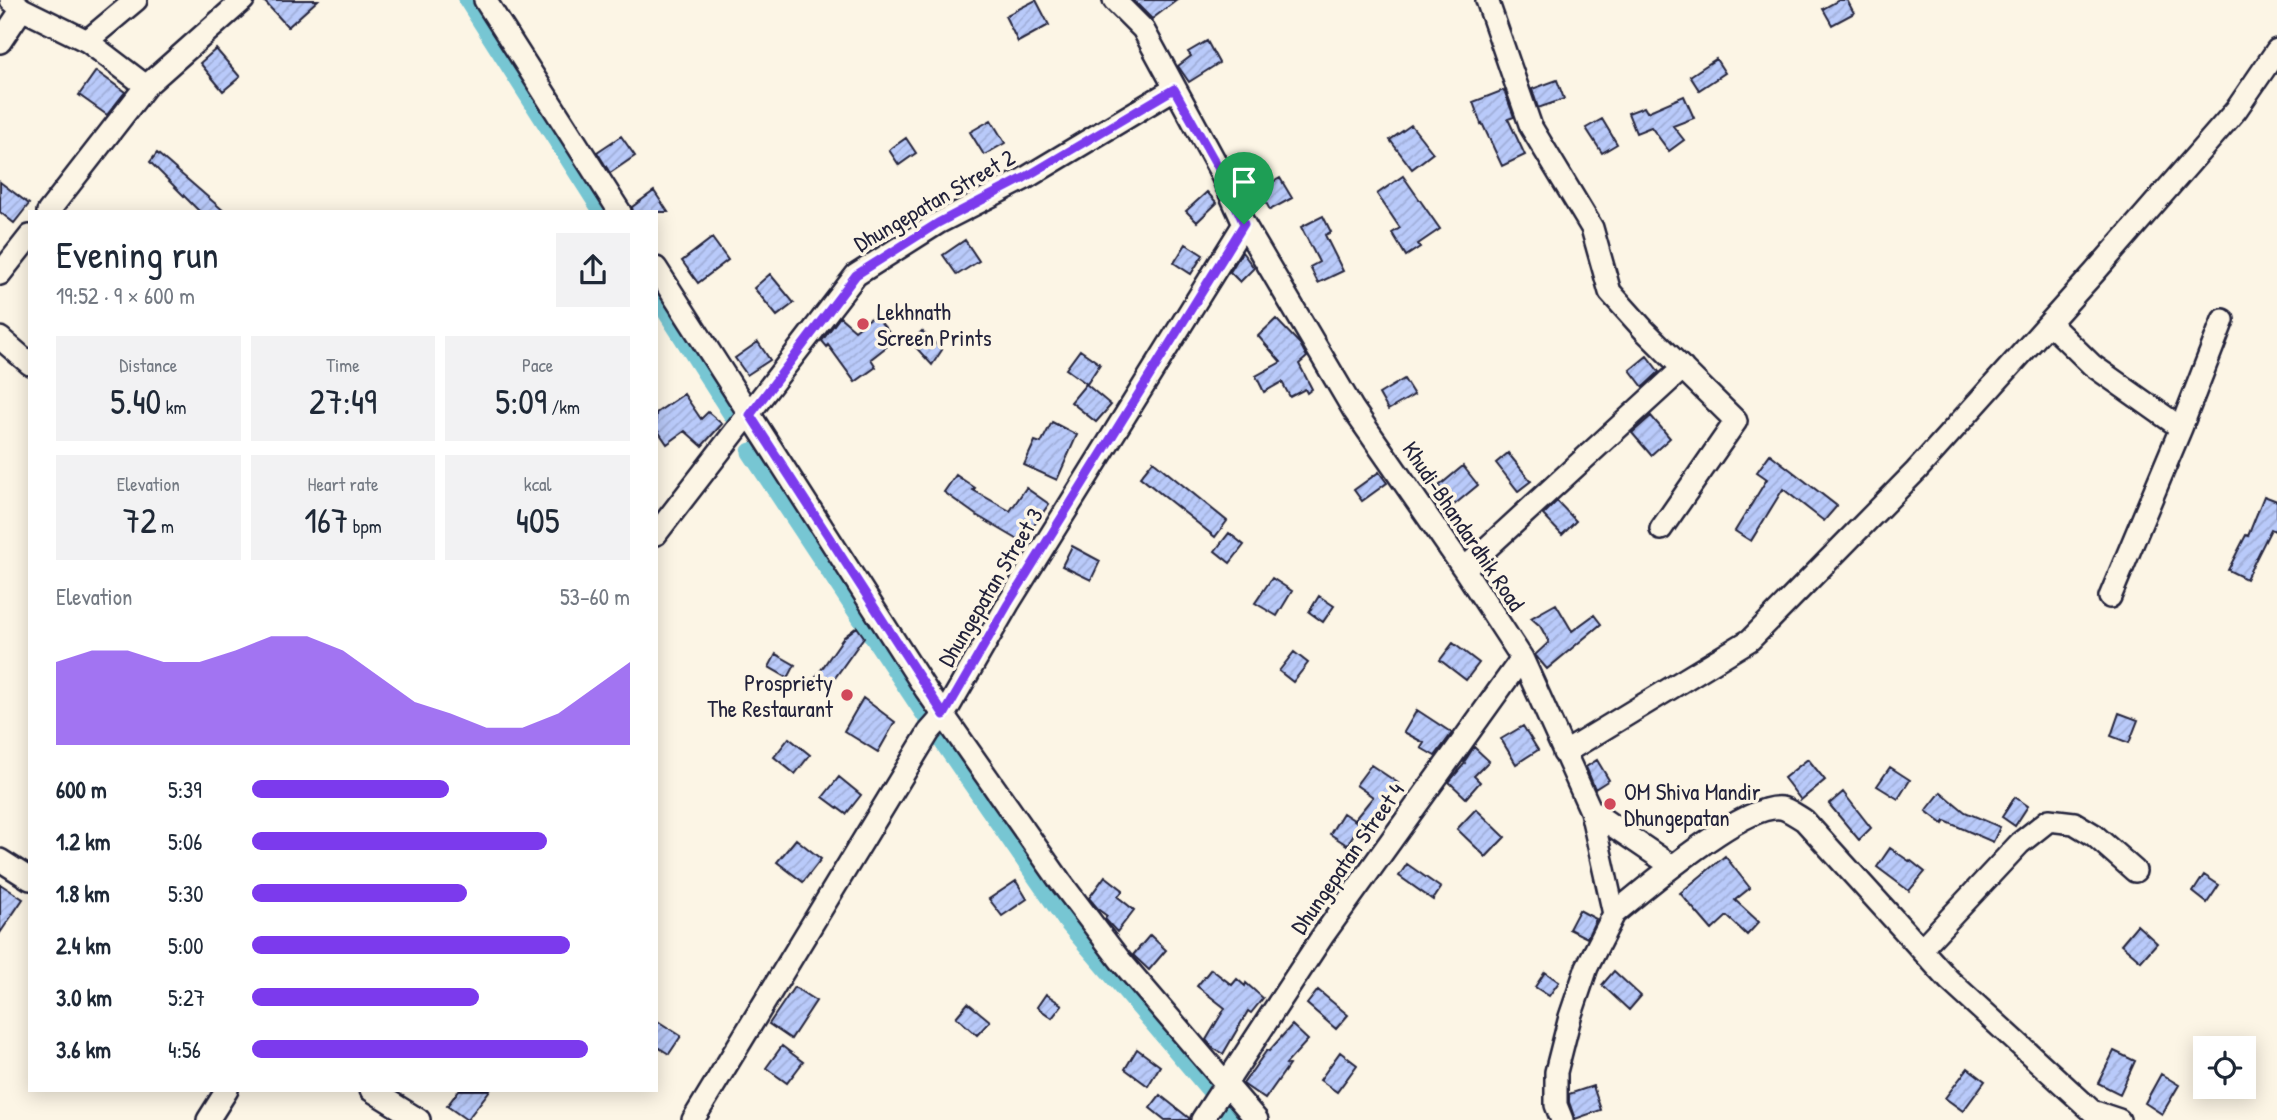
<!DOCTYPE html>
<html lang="en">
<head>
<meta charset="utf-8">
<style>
	:root { --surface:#fff; --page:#f2f2f3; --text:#1f2937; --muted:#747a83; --accent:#7c3aed }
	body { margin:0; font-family:"Patrick Hand",sans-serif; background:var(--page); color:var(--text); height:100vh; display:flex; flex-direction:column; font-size:26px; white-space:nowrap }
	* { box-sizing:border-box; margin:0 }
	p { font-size:23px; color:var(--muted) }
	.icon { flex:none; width:38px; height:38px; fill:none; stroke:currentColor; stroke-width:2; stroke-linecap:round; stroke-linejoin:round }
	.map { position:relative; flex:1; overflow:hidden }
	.side { position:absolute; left:28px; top:210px; width:630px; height:882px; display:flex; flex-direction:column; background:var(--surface); border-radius:0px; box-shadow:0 4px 18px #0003 }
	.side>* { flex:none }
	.buttons { position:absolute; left:2193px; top:1036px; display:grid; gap:14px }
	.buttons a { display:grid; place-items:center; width:63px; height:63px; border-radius:0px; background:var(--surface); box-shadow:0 4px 18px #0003; font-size:35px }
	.pin { position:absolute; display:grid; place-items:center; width:60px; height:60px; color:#fff; margin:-72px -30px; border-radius:50% 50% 50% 0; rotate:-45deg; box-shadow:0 0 7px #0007 }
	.pin .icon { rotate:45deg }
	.round { display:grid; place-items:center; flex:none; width:74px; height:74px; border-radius:0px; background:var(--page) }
	.summary { display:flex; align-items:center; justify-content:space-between; height:119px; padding:0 28px }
	h1 { font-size:38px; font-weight:600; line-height:52px }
	.stats { display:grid; grid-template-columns:repeat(3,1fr); gap:10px; height:119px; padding:7px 28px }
	.stats div { display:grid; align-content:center; border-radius:0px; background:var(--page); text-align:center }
	.stats b { font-size:35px; font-weight:600 }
	.stats small { font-size:19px; font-weight:400 }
	.stats p { font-size:19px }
	.chart { height:196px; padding:14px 28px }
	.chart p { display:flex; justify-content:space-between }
	.chart svg { width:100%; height:126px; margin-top:7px; fill:var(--accent); opacity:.7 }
	ul { padding:0 28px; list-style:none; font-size:23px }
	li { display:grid; grid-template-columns:112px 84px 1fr; align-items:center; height:52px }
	li i { height:18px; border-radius:9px; background:var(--accent) }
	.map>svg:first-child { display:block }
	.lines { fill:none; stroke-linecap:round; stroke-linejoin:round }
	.canal { stroke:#77c6d3; stroke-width:19 }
	.building { fill:url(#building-hatch); stroke:#22223b; stroke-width:2 }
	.minor-casing { stroke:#22223b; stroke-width:26 }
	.minor { stroke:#fcf5e5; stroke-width:21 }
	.route-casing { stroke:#fff; stroke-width:14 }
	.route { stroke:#7c3aed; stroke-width:9 }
	.poi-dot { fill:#d1495b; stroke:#fcf5e5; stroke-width:2.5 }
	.labels { text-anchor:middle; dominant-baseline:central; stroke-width:7; stroke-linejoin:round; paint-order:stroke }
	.street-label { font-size:23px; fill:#22223b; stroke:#fcf5e5 }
	.poi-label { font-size:23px; fill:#22223b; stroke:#fcf5e5; text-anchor:start }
</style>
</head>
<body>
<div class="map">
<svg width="2277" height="1120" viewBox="0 0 2277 1120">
	<defs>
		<pattern id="building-hatch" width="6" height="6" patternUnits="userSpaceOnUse" patternTransform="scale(1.75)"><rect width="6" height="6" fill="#b9cafa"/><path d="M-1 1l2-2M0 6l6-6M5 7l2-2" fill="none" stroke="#9fadd7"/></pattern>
	</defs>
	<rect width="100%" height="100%" fill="#fcf5e5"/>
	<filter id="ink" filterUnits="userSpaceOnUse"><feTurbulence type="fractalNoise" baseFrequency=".0143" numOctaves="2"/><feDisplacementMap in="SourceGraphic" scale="14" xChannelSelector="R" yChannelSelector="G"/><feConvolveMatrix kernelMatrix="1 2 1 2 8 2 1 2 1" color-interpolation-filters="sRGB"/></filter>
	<g filter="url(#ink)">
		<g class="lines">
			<!-- canal -->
			<path class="canal" d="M 468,0 L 603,212
				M 656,295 L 736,420
				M 751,452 L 929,720
				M 938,734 L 1067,921 L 1236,1120"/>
		</g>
		<!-- building -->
		<path class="building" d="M 263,0 L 318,0 L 288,27 Z
			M 1036,0 L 1049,25 L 1018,42 L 1005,16 Z
			M 1133,0 L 1177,0 L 1152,19 Z
			M 1839,0 L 1847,0 L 1854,13 L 1832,25 L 1823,9 Z
			M 1207,41 L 1219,63 L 1189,82 L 1178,66 L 1191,56 L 1188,52 Z
			M 216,49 L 240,77 L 223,91 L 200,63 Z
			M 1716,59 L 1725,73 L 1699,90 L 1690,76 Z
			M 96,71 L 125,92 L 107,115 L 79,95 Z
			M 1557,80 L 1564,99 L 1538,108 L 1532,89 Z
			M 1504,90 L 1514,117 L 1508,119 L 1525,155 L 1502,166 L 1482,123 L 1481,124 L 1473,102 Z
			M 1684,96 L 1694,118 L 1673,126 L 1684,140 L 1669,151 L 1651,127 L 1636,133 L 1628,113 L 1644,107 L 1647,112 Z
			M 1602,119 L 1617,144 L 1602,153 L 1586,128 Z
			M 991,120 L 1005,143 L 984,155 L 970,132 Z
			M 1411,125 L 1433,153 L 1412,169 L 1390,140 Z
			M 621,136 L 635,156 L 610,173 L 597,152 Z
			M 906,138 L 916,153 L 899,165 L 889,150 Z
			M 157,153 L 225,212 L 200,212 L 150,162 Z
			M 1403,176 L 1440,229 L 1418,244 L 1420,247 L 1406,256 L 1392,233 L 1400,228 L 1377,194 Z
			M 1280,178 L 1292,198 L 1270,210 L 1259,190 Z
			M 0,182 L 29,204 L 14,223 L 0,212 Z
			M 654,191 L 668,212 L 633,212 L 632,207 Z
			M 1207,192 L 1217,203 L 1197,222 L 1186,211 Z
			M 1323,216 L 1331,232 L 1325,235 L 1343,271 L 1318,283 L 1310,267 L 1319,262 L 1301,227 Z
			M 712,238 L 728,260 L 698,283 L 682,261 Z
			M 965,240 L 979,261 L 957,275 L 943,255 Z
			M 1186,244 L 1203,255 L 1191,274 L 1174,263 Z
			M 1242,252 L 1254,268 L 1240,282 L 1230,272 Z
			M 770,274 L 794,303 L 777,316 L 754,288 Z
			M 875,315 L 895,340 L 871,359 L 876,367 L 855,382 L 828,345 L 827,347 L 822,341 L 840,317 L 855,330 Z
			M 1276,319 L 1300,344 L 1307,357 L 1299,364 L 1312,389 L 1307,393 L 1305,389 L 1290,397 L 1282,382 L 1264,392 L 1256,376 L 1281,362 L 1258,336 Z
			M 922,331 L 942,350 L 932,365 L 911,342 Z
			M 758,342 L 770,360 L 747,375 L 735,358 Z
			M 1080,350 L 1100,364 L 1087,384 L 1066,369 Z
			M 1647,356 L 1659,372 L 1643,387 L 1630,370 Z
			M 1404,379 L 1414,395 L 1388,410 L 1379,394 Z
			M 1086,384 L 1111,405 L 1096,422 L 1071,402 Z
			M 684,394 L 701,419 L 708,412 L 722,424 L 702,446 L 685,431 L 667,444 L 656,428 L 656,413 Z
			M 1651,416 L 1670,438 L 1651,455 L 1632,433 Z
			M 1052,422 L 1077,435 L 1057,480 L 1024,465 L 1035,441 L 1041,443 Z
			M 1508,453 L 1531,481 L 1518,491 L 1496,463 Z
			M 1770,454 L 1837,506 L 1824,521 L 1783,489 L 1751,541 L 1735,531 L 1767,479 L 1757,472 Z
			M 1153,461 L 1227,521 L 1215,537 L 1140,477 Z
			M 1463,466 L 1478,485 L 1454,505 L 1453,503 L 1440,512 L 1431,499 L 1443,491 L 1439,486 Z
			M 1379,472 L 1387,483 L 1362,501 L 1354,490 Z
			M 956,475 L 975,488 L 973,490 L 1010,511 L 1026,488 L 1049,504 L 1022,542 L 976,515 L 944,492 Z
			M 2264,496 L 2277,501 L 2277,532 L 2271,529 L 2246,579 L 2228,570 L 2246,535 L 2248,536 Z
			M 1557,501 L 1576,521 L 1562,535 L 1543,515 Z
			M 1229,533 L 1244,545 L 1230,563 L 1215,551 Z
			M 1072,546 L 1100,561 L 1091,580 L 1062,566 Z
			M 1272,578 L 1292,591 L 1277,616 L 1255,603 Z
			M 1319,596 L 1334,606 L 1323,622 L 1309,612 Z
			M 1556,604 L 1572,631 L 1594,615 L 1601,624 L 1547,669 L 1535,655 L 1549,642 L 1540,626 L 1531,618 Z
			M 857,627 L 864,637 L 827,689 L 814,680 L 844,637 Z
			M 1453,643 L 1479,663 L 1466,680 L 1440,660 Z
			M 1294,652 L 1308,663 L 1293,682 L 1279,671 Z
			M 776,654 L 795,665 L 788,678 L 769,667 Z
			M 863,698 L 895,722 L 878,752 L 844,731 Z
			M 1417,710 L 1452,733 L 1435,756 L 1421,748 L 1424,743 L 1404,732 Z
			M 2119,713 L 2138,720 L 2129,743 L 2111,736 Z
			M 1523,726 L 1538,750 L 1516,764 L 1501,739 Z
			M 789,738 L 810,755 L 795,774 L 774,757 Z
			M 1474,747 L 1489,761 L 1474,776 L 1480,782 L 1466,798 L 1449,782 L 1465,763 L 1464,762 Z
			M 1808,759 L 1825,780 L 1801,800 L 1784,778 Z
			M 1597,760 L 1609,780 L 1595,789 L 1586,767 Z
			M 1371,765 L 1398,783 L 1365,829 L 1355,819 L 1373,797 L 1356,785 Z
			M 1890,767 L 1910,780 L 1898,799 L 1877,786 Z
			M 839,777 L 861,795 L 846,814 L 823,797 Z
			M 1843,792 L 1871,828 L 1859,840 L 1829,804 Z
			M 1941,792 L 1965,812 L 2000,827 L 1993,842 L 1945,821 L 1943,824 L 1926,811 Z
			M 2015,797 L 2028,806 L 2015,826 L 2002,817 Z
			M 1476,809 L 1505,837 L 1486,857 L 1457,829 Z
			M 1343,813 L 1360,824 L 1347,845 L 1330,834 Z
			M 796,839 L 821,859 L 803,882 L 777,862 Z
			M 1890,848 L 1909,861 L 1910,860 L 1925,872 L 1909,891 L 1877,867 Z
			M 1725,856 L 1750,888 L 1735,900 L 1759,922 L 1747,935 L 1727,916 L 1712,930 L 1680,893 Z
			M 1407,864 L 1441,888 L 1433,900 L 1399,876 Z
			M 2204,875 L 2219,885 L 2207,903 L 2193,892 Z
			M 1105,876 L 1123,890 L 1118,897 L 1134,910 L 1117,932 L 1105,919 L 1107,916 L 1099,910 L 1089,898 Z
			M 1016,881 L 1027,899 L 1002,916 L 989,899 Z
			M 0,884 L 23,899 L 0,933 Z
			M 1579,910 L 1596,919 L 1587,938 L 1569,929 Z
			M 2137,925 L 2157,943 L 2141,961 L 2121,944 Z
			M 1150,935 L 1166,950 L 1149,970 L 1133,955 Z
			M 1211,969 L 1232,985 L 1237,979 L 1245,986 L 1246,983 L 1263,998 L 1251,1013 L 1248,1011 L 1223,1054 L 1213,1048 L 1206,1040 L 1225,1008 L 1197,986 Z
			M 1614,971 L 1641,996 L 1629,1010 L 1602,985 Z
			M 1545,972 L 1559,982 L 1549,996 L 1535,987 Z
			M 794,987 L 816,1001 L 791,1039 L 769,1024 Z
			M 1318,990 L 1348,1015 L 1336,1029 L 1307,1004 Z
			M 1046,994 L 1062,1005 L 1052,1018 L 1037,1007 Z
			M 968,1003 L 990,1021 L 977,1035 L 956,1017 Z
			M 656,1020 L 681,1036 L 669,1054 L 656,1046 Z
			M 1292,1025 L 1308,1040 L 1286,1064 L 1289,1065 L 1265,1099 L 1243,1084 L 1267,1050 L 1269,1051 Z
			M 782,1046 L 803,1062 L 787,1083 L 766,1068 Z
			M 1137,1049 L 1160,1066 L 1148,1086 L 1125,1069 Z
			M 2114,1051 L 2135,1061 L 2120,1094 L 2098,1083 Z
			M 1340,1052 L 1357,1065 L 1337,1092 L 1320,1080 Z
			M 1968,1068 L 1985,1081 L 1963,1111 L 1945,1098 Z
			M 2161,1074 L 2179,1085 L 2162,1114 L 2145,1103 Z
			M 1593,1086 L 1601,1110 L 1575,1119 L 1569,1102 L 1569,1094 Z
			M 459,1090 L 490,1090 L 467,1120 L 447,1106 Z
			M 1160,1095 L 1189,1118 L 1189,1120 L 1165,1120 L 1150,1108 Z"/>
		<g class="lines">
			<defs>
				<path id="minor" d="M 11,0 L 22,9 L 87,41 L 146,86
					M 485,0 L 620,212
					M 1114,0 L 1143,29 L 1219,169 L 1244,224 L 1353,409 L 1464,569 L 1522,658 L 1591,811 L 1614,914 L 1587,967 L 1570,1017 L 1556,1072 L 1556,1105 L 1562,1120
					M 1487,0 L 1531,127 L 1592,228 L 1610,292 L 1645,331 L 1736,421 L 1661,529
					M 87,41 L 136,0
					M 0,42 L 22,9
					M 48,212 L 146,86 L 243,0
					M 656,268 L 926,690 L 1060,881 L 1120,960 L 1257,1120
					M 0,274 L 30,236
					M 2049,323 L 2092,365 L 2181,428 L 2223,320
					M 0,338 L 30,364
					M 656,534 L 856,275 L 938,223 L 1024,179 L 1174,89
					M 1464,569 L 1683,368
					M 2110,597 L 2181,428
					M 1564,753 L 1750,640 L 1916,471 L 2094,273 L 2236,110 L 2277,50
					M 1591,811 L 1672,866
					M 0,860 L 30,879
					M 1614,914 C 1644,889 1744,803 1781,808 C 1788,809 1797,816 1804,820 L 1949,980 L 2092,1111 L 2119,1120
					M 1921,949 L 2020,843 L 2049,820 L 2074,823 L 2094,835 L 2135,871
					M 371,1090 L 419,1120
					M 208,1120 L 227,1090
					M 693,1120 L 929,732 L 944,715 L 1008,604 L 1244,224
					M 1202,1120 L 1322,937 L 1522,658"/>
			</defs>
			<!-- minor casing -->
			<use href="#minor" class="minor-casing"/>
			<!-- minor -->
			<use href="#minor" class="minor"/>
		</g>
	</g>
	<g class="lines" filter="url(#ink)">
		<defs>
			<path id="route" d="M 1174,89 L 1219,169 L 1244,224 L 1008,604 L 944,715 L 750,415 L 856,275 L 938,223 L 1024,178 Z"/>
		</defs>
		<!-- route casing -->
		<use href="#route" class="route-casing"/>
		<!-- route -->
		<use href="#route" class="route"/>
	</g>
	<!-- markers -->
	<g class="poi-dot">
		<circle cx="863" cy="324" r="7"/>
		<circle cx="847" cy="695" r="7"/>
		<circle cx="1610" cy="804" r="7"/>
	</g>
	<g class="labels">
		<!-- street labels -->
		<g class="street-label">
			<text transform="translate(934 200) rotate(-30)">Dhungepatan Street 2</text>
			<text transform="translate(1464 526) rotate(56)">Khudi-Bhandardhik Road</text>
			<text transform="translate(990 587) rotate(-59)">Dhungepatan Street 3</text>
			<text transform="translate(1347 858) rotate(-55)">Dhungepatan Street 4</text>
		</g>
		<!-- poi labels -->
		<g class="poi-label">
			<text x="877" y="311">Lekhnath<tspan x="877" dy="26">Screen Prints</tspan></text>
			<text x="833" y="682" text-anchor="end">Prospriety<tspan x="833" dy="26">The Restaurant</tspan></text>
			<text x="1624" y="791">OM Shiva Mandir<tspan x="1624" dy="26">Dhungepatan</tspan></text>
		</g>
	</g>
</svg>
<div class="buttons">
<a><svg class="icon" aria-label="locate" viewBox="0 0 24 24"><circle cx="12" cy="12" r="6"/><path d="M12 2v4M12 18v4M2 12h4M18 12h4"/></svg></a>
</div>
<div class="pin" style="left:1244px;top:224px;background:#1e9e55"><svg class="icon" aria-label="arrive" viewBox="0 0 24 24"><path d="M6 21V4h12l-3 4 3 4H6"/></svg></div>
<section class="side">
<div class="summary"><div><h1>Evening run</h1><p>19:52 · 9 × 600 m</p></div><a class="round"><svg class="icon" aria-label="share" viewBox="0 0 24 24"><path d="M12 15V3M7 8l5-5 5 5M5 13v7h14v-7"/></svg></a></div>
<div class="stats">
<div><p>Distance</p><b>5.40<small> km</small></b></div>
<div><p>Time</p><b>27:49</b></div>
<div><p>Pace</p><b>5:09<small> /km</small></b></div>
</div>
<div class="stats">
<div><p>Elevation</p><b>72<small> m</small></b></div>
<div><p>Heart rate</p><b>167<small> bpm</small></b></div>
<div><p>kcal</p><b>405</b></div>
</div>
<div class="chart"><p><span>Elevation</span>53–60 m</p>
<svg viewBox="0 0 160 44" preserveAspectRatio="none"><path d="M0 44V15L10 11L20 11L30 15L40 15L50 11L60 6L70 6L80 11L90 20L100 29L110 33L120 38L130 38L140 33L150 24L160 15V44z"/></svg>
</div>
<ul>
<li><b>600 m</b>5:39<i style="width:52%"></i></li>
<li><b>1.2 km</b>5:06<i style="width:78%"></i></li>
<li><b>1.8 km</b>5:30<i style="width:57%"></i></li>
<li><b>2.4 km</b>5:00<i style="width:84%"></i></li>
<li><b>3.0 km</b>5:27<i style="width:60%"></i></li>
<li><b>3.6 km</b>4:56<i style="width:89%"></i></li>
</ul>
</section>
</div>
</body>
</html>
